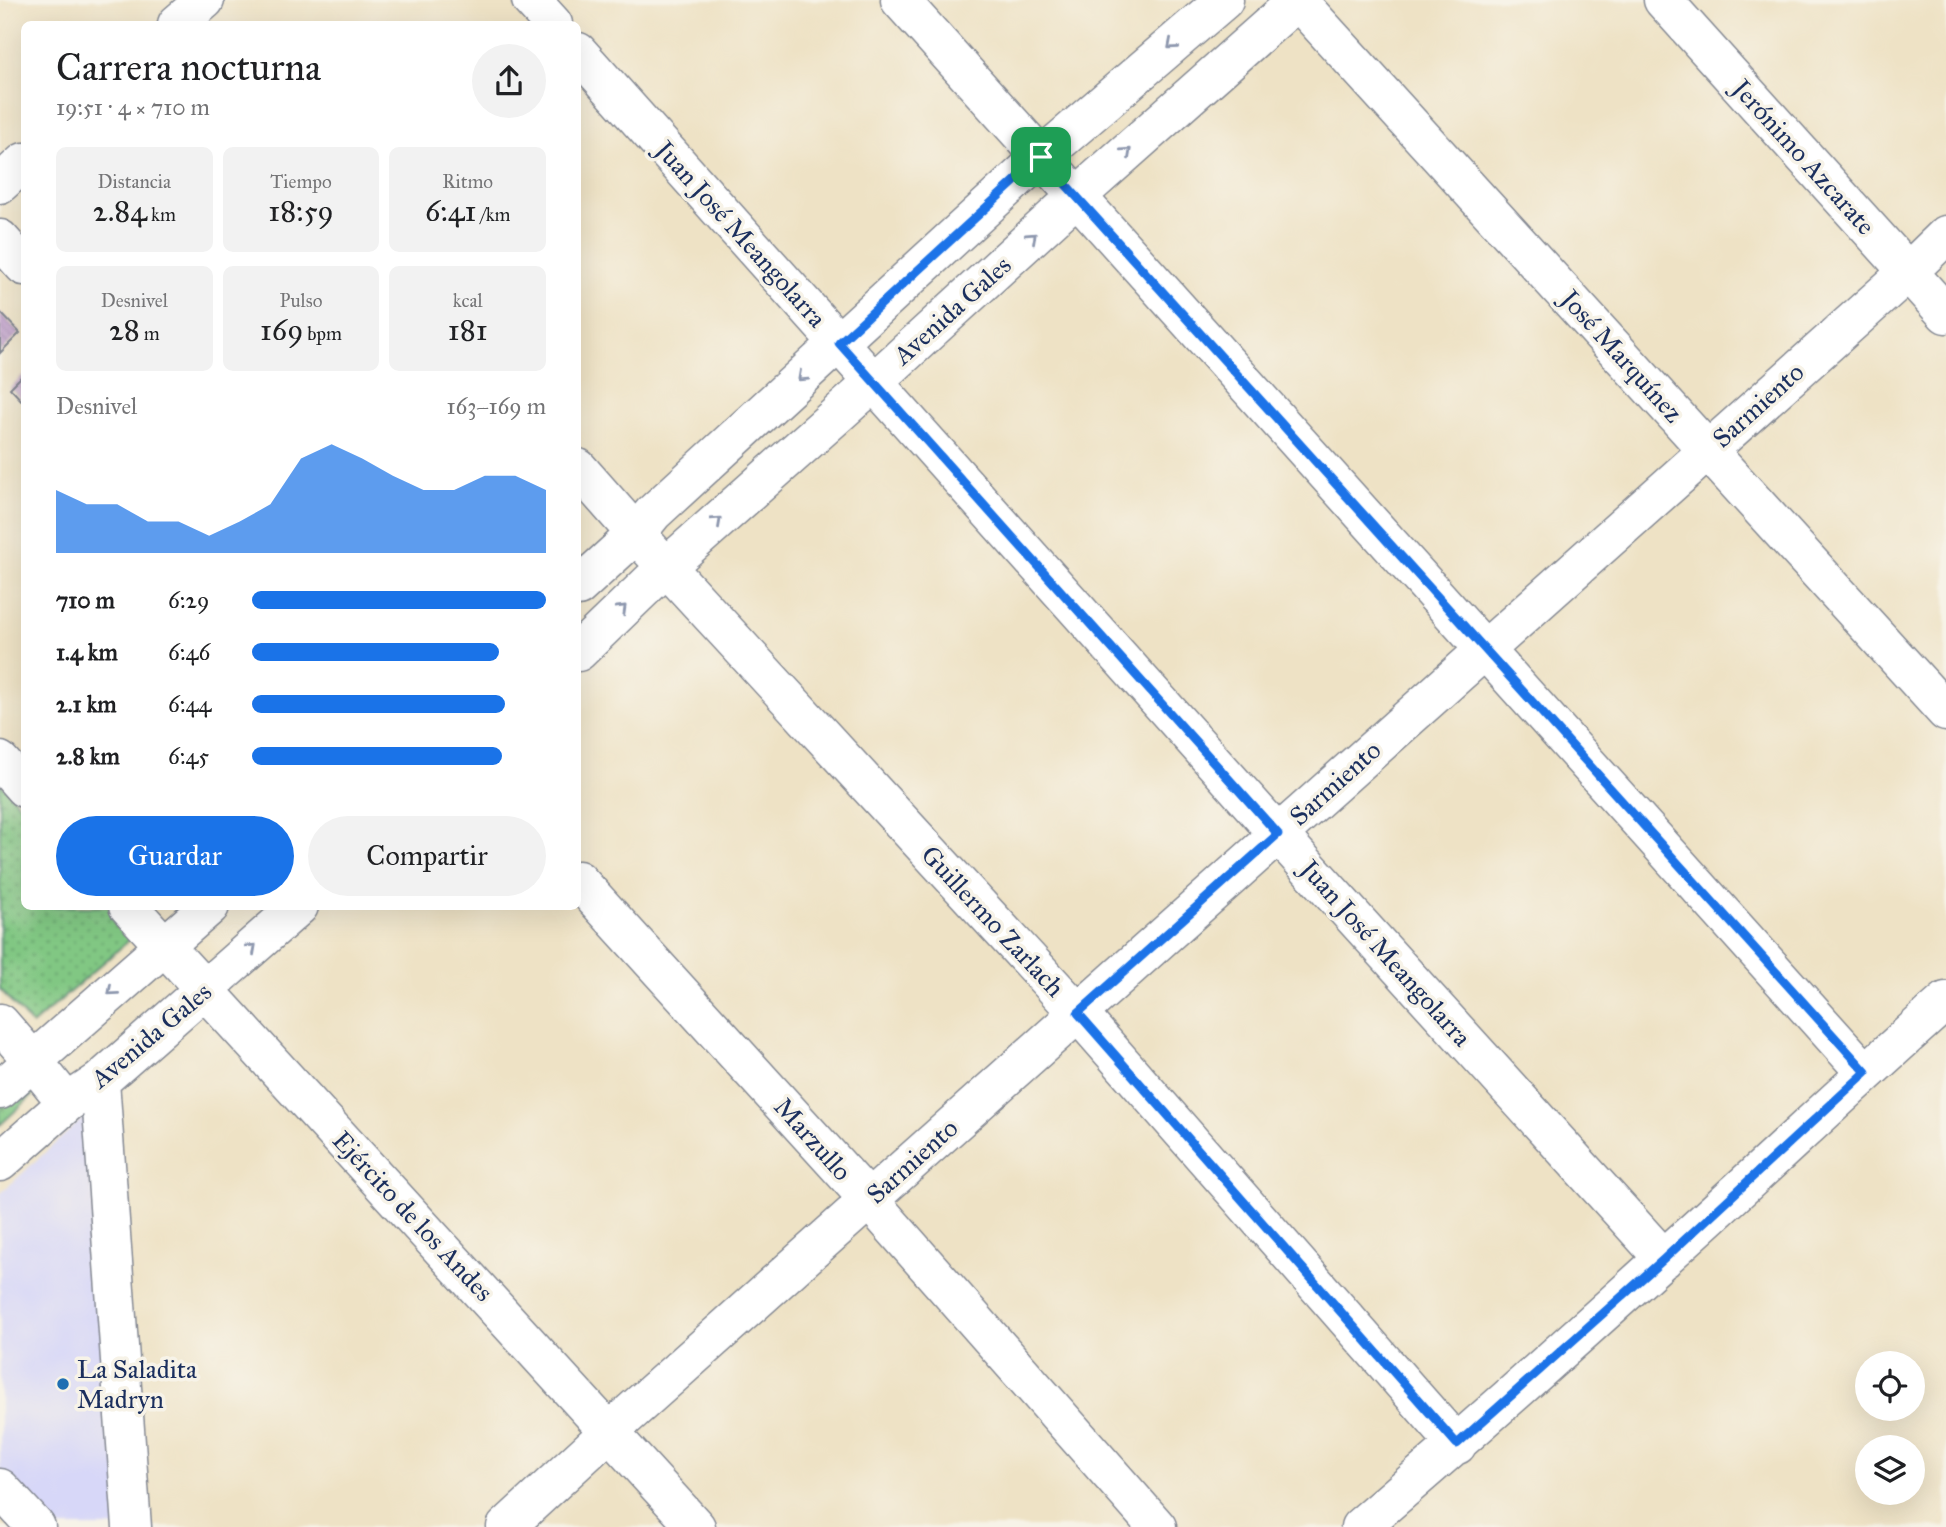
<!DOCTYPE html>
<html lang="es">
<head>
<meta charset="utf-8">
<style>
	:root { --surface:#fff; --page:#f2f2f2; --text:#202124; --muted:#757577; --accent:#1a73e8 }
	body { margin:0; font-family:"IM FELL Great Primer",serif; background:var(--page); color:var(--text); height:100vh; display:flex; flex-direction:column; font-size:26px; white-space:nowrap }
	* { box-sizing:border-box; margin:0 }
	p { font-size:23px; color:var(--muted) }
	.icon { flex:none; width:38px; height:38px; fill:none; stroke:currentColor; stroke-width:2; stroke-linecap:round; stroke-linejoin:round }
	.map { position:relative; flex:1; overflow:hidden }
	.drawer { position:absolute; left:21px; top:21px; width:560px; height:889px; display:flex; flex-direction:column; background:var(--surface); border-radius:10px; box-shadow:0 7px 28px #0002 }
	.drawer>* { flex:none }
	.fabs { position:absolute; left:1855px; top:1351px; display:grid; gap:14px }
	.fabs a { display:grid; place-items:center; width:70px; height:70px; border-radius:50%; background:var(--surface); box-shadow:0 7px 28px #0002; font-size:35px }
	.pin { position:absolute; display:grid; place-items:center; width:60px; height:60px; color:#fff; margin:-30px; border-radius:14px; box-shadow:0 4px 10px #0006 }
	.round { display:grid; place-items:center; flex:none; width:74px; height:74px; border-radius:37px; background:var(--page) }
	.summary { display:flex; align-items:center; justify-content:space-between; height:119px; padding:0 35px }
	h1 { font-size:38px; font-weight:600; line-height:52px }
	.stats { display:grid; grid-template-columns:repeat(3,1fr); gap:10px; height:119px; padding:7px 35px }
	.stats div { display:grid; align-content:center; border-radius:10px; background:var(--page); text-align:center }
	.stats b { font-size:30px; font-weight:600 }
	.stats small { font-size:19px; font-weight:400 }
	.stats p { font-size:19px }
	.chart { height:196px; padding:14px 35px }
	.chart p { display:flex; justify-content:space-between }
	.chart svg { width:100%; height:126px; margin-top:7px; fill:var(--accent); opacity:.7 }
	.button { display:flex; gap:14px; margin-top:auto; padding:14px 35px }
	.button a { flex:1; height:80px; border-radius:42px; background:var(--accent); color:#fff; font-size:28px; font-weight:600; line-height:80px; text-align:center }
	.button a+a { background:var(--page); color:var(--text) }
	ul { padding:0 35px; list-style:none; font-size:23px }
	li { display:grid; grid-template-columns:112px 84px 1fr; align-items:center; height:52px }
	li i { height:18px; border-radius:9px; background:var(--accent) }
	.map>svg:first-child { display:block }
	.built { fill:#d7d7f8 }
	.grass { fill:url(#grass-dots); stroke:#4e7b70; stroke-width:2 }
	.building { fill:url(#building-back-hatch) }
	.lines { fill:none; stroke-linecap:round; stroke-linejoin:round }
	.minor-casing { stroke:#848892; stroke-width:41 }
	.minor { stroke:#fff; stroke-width:38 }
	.oneway { stroke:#8d97ae }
	.route-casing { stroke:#fff; stroke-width:14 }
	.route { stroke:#1a73e8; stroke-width:9 }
	.poi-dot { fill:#1f6fb2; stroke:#f7f3e8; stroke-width:2.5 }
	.labels { text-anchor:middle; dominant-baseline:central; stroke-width:7; stroke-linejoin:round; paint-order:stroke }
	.street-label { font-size:26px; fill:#1b2f5e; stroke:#f7f3e8 }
	.poi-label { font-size:26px; fill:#1b2f5e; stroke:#f7f3e8; text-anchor:start }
</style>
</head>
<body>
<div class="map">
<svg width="1946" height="1527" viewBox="0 0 1946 1527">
	<defs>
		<pattern id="grass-dots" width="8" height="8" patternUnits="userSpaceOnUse" patternTransform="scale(1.75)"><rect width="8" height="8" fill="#81c783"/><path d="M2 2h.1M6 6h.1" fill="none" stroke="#69a26e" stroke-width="1.8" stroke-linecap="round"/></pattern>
		<pattern id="building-back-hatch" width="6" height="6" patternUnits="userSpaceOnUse" patternTransform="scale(1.75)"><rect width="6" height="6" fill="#ba98c8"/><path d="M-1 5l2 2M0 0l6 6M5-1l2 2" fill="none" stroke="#967ca6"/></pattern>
	</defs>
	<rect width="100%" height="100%" fill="#f7f3e8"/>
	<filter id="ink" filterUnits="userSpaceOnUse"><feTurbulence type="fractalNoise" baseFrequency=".0143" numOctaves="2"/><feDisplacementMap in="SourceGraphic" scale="14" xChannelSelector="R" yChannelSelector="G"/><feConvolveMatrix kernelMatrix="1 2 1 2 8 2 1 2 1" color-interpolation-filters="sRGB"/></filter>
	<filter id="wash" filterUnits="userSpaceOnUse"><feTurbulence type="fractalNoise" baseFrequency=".00686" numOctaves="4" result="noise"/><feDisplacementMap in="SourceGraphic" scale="28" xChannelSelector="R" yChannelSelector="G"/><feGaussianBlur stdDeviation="1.57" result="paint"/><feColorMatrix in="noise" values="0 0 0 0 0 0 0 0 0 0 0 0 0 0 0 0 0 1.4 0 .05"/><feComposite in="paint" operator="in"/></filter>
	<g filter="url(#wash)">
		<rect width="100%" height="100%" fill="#eee2c5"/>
		<!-- built -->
		<path class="built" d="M 109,1094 L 133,1527 L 50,1527 L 0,1470 L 0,1194 Z"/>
		<!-- grass -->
		<path class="grass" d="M 0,782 L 24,810 L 24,906 L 110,907 L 135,935 L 32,1025 L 0,989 Z
			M 26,1083 L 35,1093 L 0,1125 L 0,1106 Z"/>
		<g id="blocks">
			<!-- building -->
			<path class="building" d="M 0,312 L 20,333 L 0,353 Z
				M 24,374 L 24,403 L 10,388 Z"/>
		</g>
	</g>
	<g filter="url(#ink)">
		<use href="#blocks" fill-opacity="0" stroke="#848892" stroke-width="2"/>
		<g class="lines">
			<defs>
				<path id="minor" d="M 531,0 L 553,24
					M 900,0 L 1865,1072
					M 1297,0 L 1946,712
					M 1663,0 L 1946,314
					M 177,24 L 205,0
					M 578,52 L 1278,834 L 1664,1259
					M 0,184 L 24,162
					M 0,239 L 24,266
					M 578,468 L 636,534 L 1078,1013 L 1457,1445
					M 578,587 L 636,534 L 653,513 L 1041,157 L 1224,0
					M 578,652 L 666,567 L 874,382 L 1076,197 L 1298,0
					M 0,761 L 24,788
					M 578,880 L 869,1200 L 1157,1527
					M 128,906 L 696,1527
					M 0,1023 L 33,1061 L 67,1103
					M 100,1081 L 132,1527
					M 0,1090 L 210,906
					M 0,1162 L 67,1103 L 100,1081 L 299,906
					M 0,1488 L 36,1527
					M 506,1527 L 610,1431 L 1908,272 L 1946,235
					M 1360,1527 C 1463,1439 1563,1350 1663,1259 C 1758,1174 1850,1086 1946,1001"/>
			</defs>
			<!-- minor casing -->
			<use href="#minor" class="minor-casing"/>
			<!-- minor -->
			<use href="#minor" class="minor"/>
		</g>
		<!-- one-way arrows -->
		<defs><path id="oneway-chevron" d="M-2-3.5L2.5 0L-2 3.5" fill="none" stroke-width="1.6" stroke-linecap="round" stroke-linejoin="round" transform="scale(1.75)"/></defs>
		<g class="oneway">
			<use href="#oneway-chevron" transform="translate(1172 45) rotate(139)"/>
			<use href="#oneway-chevron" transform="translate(1127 152) rotate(-42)"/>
			<use href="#oneway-chevron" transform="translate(1032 237) rotate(-42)"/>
			<use href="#oneway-chevron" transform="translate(802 377) rotate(138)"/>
			<use href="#oneway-chevron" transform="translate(717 521) rotate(-42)"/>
			<use href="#oneway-chevron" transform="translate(622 609) rotate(-44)"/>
			<use href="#oneway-chevron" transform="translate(252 948) rotate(-42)"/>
			<use href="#oneway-chevron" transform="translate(112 991) rotate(139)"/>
		</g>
	</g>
	<g class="lines" filter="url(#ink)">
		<defs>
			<path id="route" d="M 1041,157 L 1866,1072 L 1664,1259 L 1457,1444 L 1078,1013 L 1278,834 L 839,343 Z"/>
		</defs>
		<!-- route casing -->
		<use href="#route" class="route-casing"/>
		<!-- route -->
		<use href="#route" class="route"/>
	</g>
	<!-- markers -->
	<circle class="poi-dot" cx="63" cy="1384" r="7"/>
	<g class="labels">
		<!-- street labels -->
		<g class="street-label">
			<text transform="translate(1804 157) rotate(48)">Jerónimo Azcarate</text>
			<text transform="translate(741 234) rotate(48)">Juan José Meangolarra</text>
			<text transform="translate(952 310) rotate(-42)">Avenida Gales</text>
			<text transform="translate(1622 356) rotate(48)">José Marquínez</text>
			<text transform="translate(1758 405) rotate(-42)">Sarmiento</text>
			<text transform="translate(1335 783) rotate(-42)">Sarmiento</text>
			<text transform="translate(993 921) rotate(47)">Guillermo Zarlach</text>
			<text transform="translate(1386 953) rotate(48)">Juan José Meangolarra</text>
			<text transform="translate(151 1035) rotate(-40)">Avenida Gales</text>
			<text transform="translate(813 1139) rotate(48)">Marzullo</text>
			<text transform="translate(912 1161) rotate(-42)">Sarmiento</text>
			<text transform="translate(413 1216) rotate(47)">Ejército de los Andes</text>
		</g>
		<!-- poi labels -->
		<g class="poi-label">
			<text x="77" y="1369">La Saladita<tspan x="77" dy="30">Madryn</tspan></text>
		</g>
	</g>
</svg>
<div class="fabs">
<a><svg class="icon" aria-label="locate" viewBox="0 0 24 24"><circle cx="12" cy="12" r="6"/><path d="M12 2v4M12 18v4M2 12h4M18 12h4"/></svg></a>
<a><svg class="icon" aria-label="layers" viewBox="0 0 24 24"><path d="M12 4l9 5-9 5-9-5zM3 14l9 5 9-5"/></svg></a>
</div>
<div class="pin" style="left:1041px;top:157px;background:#1e9e55"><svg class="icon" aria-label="arrive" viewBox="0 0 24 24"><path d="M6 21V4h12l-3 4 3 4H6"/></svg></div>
<section class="drawer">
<div class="summary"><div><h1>Carrera nocturna</h1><p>19:51 · 4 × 710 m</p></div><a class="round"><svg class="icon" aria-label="share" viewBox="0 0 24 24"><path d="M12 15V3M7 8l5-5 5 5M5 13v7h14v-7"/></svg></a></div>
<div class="stats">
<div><p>Distancia</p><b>2.84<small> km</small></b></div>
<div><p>Tiempo</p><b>18:59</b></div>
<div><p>Ritmo</p><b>6:41<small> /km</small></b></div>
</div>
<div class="stats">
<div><p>Desnivel</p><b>28<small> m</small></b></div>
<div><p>Pulso</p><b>169<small> bpm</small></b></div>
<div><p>kcal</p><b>181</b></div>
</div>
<div class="chart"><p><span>Desnivel</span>163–169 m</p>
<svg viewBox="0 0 160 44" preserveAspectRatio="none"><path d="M0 44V22L10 27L20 27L30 33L40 33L50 38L60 33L70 27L80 11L90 6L100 11L110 17L120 22L130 22L140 17L150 17L160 22V44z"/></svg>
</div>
<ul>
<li><b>710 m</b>6:29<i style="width:100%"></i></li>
<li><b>1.4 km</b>6:46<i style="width:84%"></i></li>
<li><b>2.1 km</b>6:44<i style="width:86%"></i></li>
<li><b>2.8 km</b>6:45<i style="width:85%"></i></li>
</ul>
<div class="button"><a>Guardar</a><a>Compartir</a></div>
</section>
</div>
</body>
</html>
